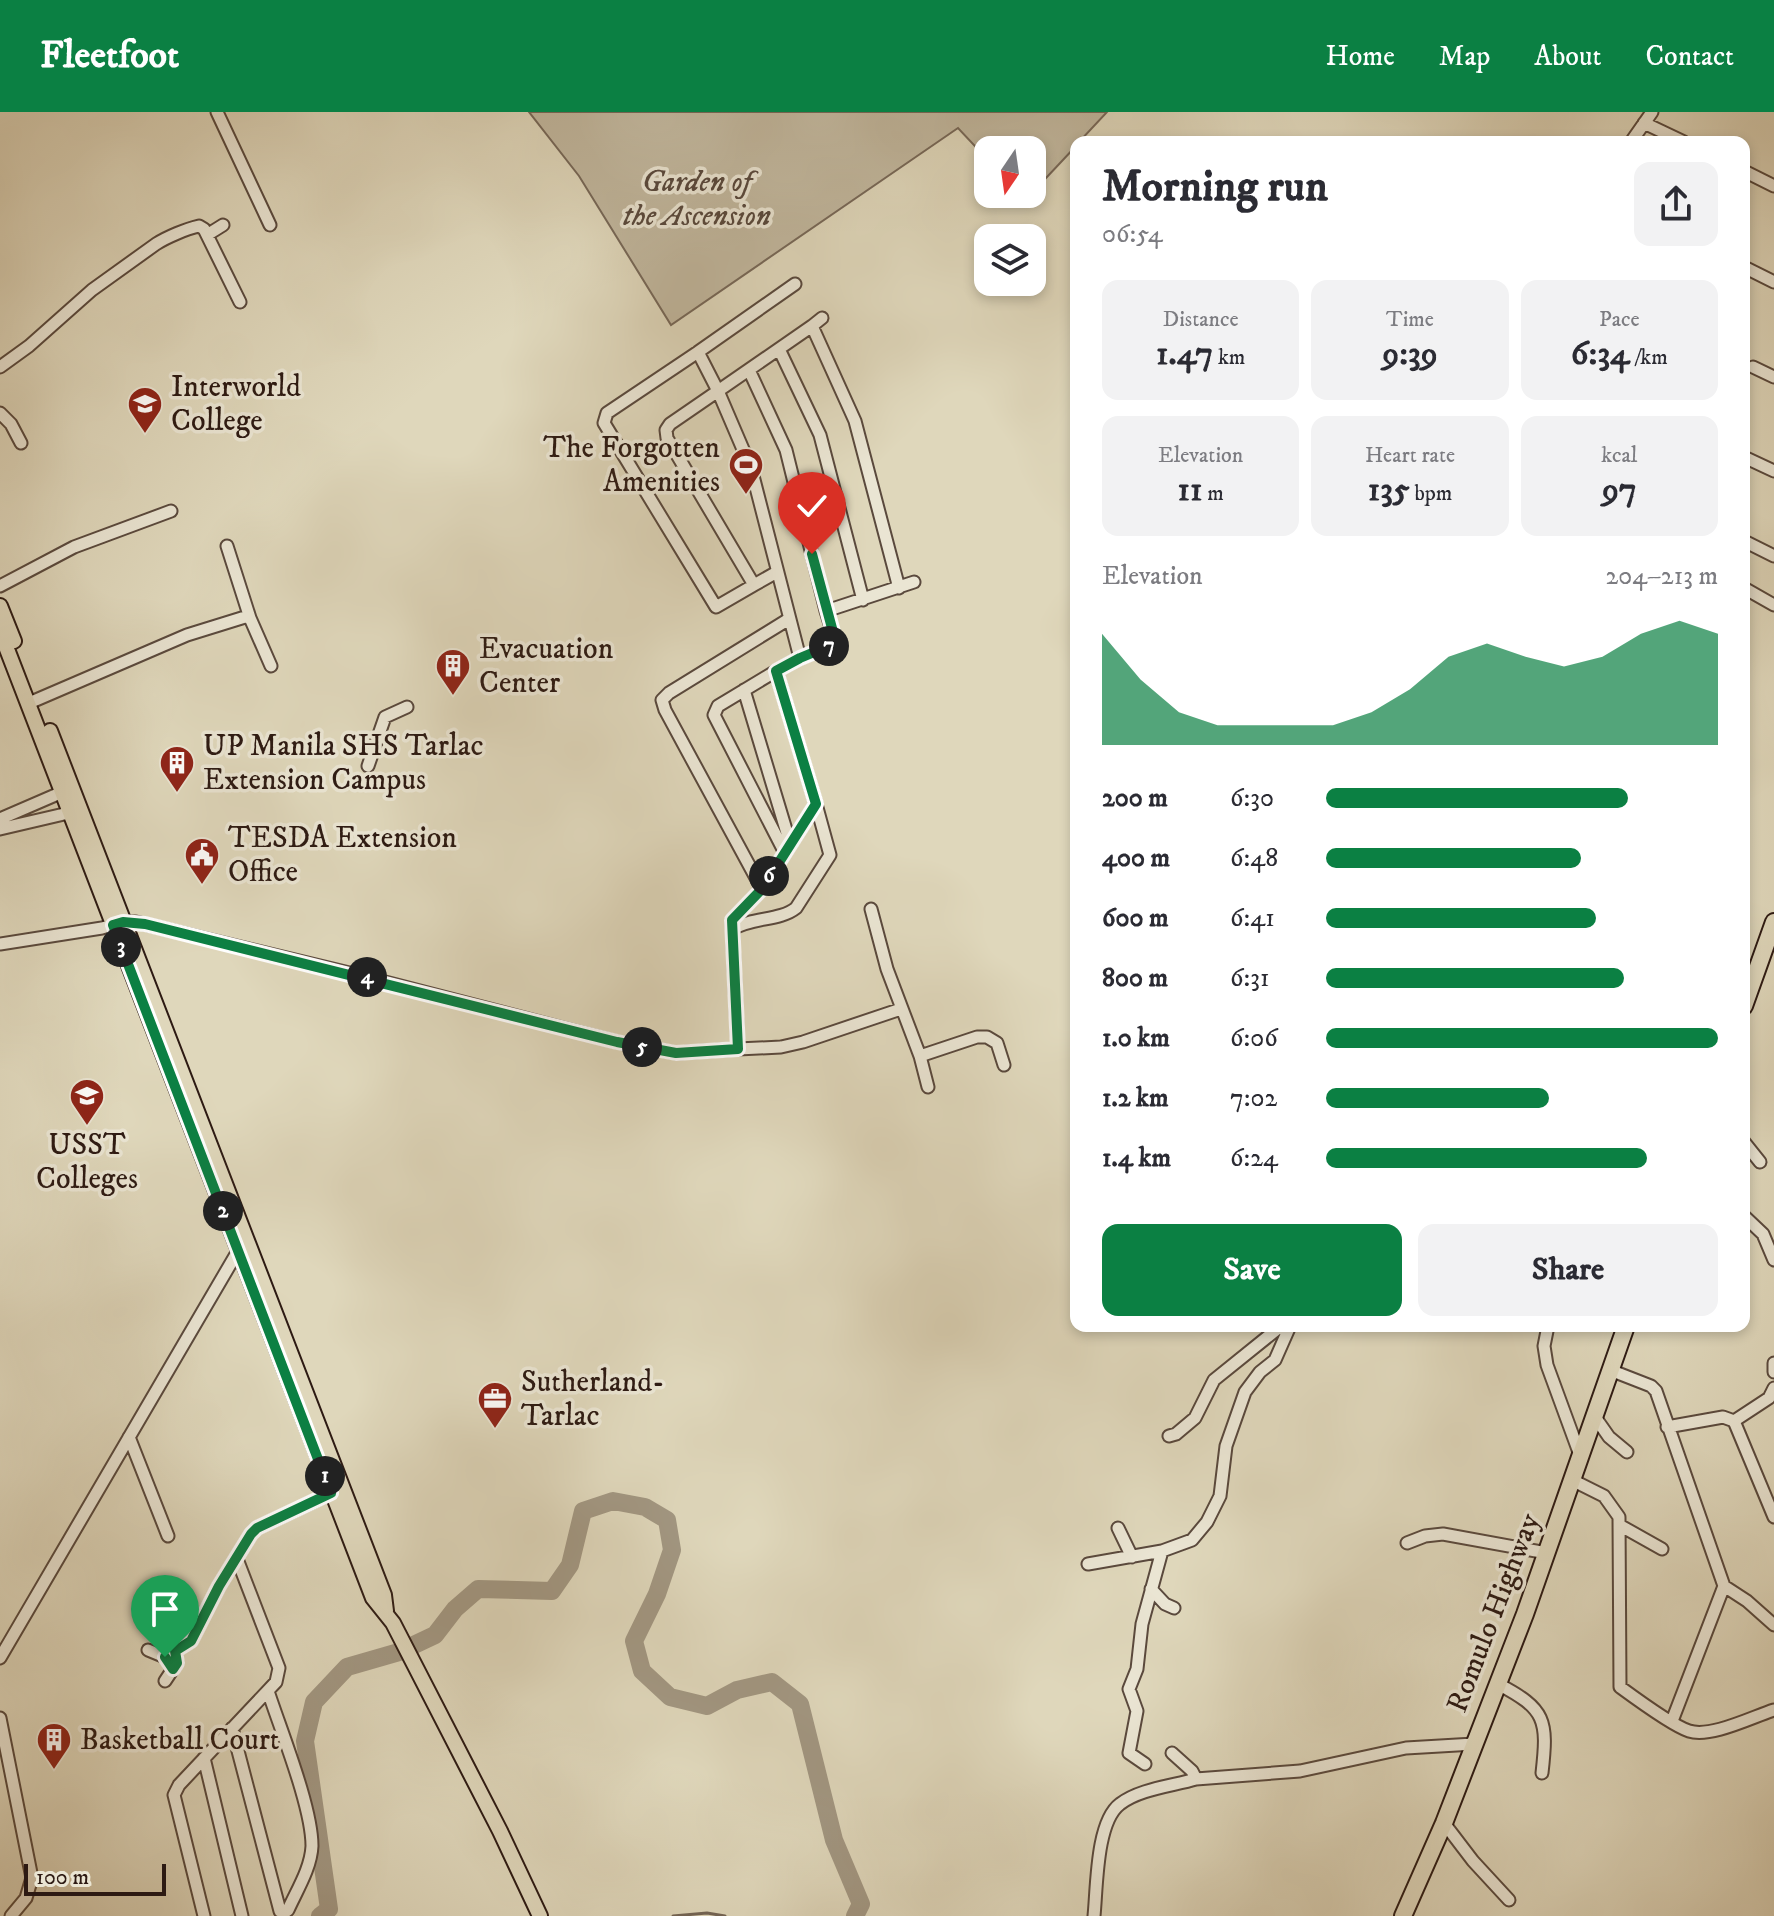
<!DOCTYPE html>
<html lang="en">
<head>
<meta charset="utf-8">
<style>
	:root { --surface:#fff; --page:#f2f2f3; --text:#2b2b33; --muted:#7c7c81; --accent:#0b8043 }
	body { margin:0; font-family:"IM FELL DW Pica",serif; background:var(--page); color:var(--text); height:100vh; display:flex; flex-direction:column; font-size:30px; white-space:nowrap }
	* { box-sizing:border-box; margin:0 }
	p { font-size:26px; color:var(--muted) }
	.icon { flex:none; width:44px; height:44px; fill:none; stroke:currentColor; stroke-width:2; stroke-linecap:round; stroke-linejoin:round }
	.map { position:relative; flex:1; overflow:hidden }
	.sheet { position:absolute; left:1070px; top:24px; width:680px; height:1196px; display:flex; flex-direction:column; background:var(--surface); border-radius:16px; box-shadow:0 4px 12px #0003 }
	.sheet>* { flex:none }
	.needle { width:52px; rotate:193deg }
	.controls { position:absolute; left:974px; top:24px; display:grid; gap:16px }
	.controls a { display:grid; place-items:center; width:72px; height:72px; border-radius:16px; background:var(--surface); box-shadow:0 4px 12px #0003; font-size:40px }
	.scale { position:absolute; left:24px; bottom:20px; width:142px; box-sizing:border-box; padding-left:8px; border:4px solid #2d1a13; border-top:0; font-size:22px; line-height:28px; white-space:nowrap; color:#2d1a13; -webkit-text-stroke:6px #eae5d3; paint-order:stroke }
	.pin { position:absolute; display:grid; place-items:center; width:68px; height:68px; color:#fff; margin:-82px -34px; border-radius:50% 50% 50% 0; rotate:-45deg; box-shadow:0 0 8px #0007 }
	.pin .icon { rotate:45deg }
	.km { position:absolute; width:40px; height:40px; margin:-20px; border-radius:50%; background:#222; color:#fff; font-size:22px; line-height:40px; text-align:center }
	.round { display:grid; place-items:center; flex:none; width:84px; height:84px; border-radius:16px; background:var(--page) }
	.overview { display:flex; align-items:center; justify-content:space-between; height:136px; padding:0 32px }
	h1 { font-size:44px; font-weight:700; line-height:60px }
	.figures { display:grid; grid-template-columns:repeat(3,1fr); gap:12px; height:136px; padding:8px 32px }
	.figures div { display:grid; align-content:center; border-radius:16px; background:var(--page); text-align:center }
	.figures b { font-size:34px; font-weight:700 }
	.figures small { font-size:22px; font-weight:400 }
	.figures p { font-size:22px }
	.chart { height:224px; padding:16px 32px }
	.chart p { display:flex; justify-content:space-between }
	.chart svg { width:100%; height:144px; margin-top:8px; fill:var(--accent); opacity:.7 }
	.action { display:flex; gap:16px; margin-top:auto; padding:16px 32px }
	.action a { flex:1; height:92px; border-radius:16px; background:var(--accent); color:#fff; font-size:32px; font-weight:700; line-height:92px; text-align:center }
	.action a+a { background:var(--page); color:var(--text) }
	ul { padding:0 32px; list-style:none; font-size:26px }
	li { display:grid; grid-template-columns:128px 96px 1fr; align-items:center; height:60px }
	li i { height:20px; border-radius:10px; background:var(--accent) }
	header { display:flex; align-items:center; gap:48px; box-sizing:border-box; height:112px; padding:0 40px; background:var(--accent); color:#fff }
	header strong { font-size:38px }
	nav { display:flex; gap:44px; margin-inline-start:auto; font-size:28px }
	.map>svg:first-child { display:block }
	.green { fill:#c1b79e; stroke:#776858; stroke-width:2 }
	.lines { fill:none; stroke-linecap:round; stroke-linejoin:round }
	.stream { stroke:#736556; stroke-width:3 }
	.river { stroke:#a29782; stroke-width:18 }
	.minor-casing { stroke:#5a493d; stroke-width:15 }
	.major-casing { stroke:#2d1a13; stroke-width:18 }
	.highway-casing { stroke:#2d1a13; stroke-width:20 }
	.minor { stroke:#eae5d3; stroke-width:11 }
	.major { stroke:#dfd7bb; stroke-width:14 }
	.highway { stroke:#dfd7bb; stroke-width:16 }
	.route-casing { stroke:#fff; stroke-width:16 }
	.route { stroke:#0b8043; stroke-width:10 }
	.labels { text-anchor:middle; dominant-baseline:central; stroke-width:7; stroke-linejoin:round; paint-order:stroke }
	.park-label { font-size:30px; font-style:italic; fill:#59493d; stroke:#eae5d3 }
	.poi-label { font-size:30px; fill:#2d1a13; stroke:#eae5d3; text-anchor:start }
	.street-label { font-size:30px; fill:#2d1a13; stroke:#eae5d3 }
</style>
</head>
<body>
<header>
<strong>Fleetfoot</strong>
<nav><a>Home</a><a>Map</a><a>About</a><a>Contact</a></nav>
</header>
<div class="map">
<svg width="1774" height="1804" viewBox="0 0 1774 1804">
	<rect width="100%" height="100%" fill="#dfd7bb"/>
	<filter id="stains"><feTurbulence type="fractalNoise" baseFrequency=".0025" numOctaves="4"/><feColorMatrix values="0 0 0 0 .2 0 0 0 0 .09 0 0 0 0 .02 0 0 0 .5 -.17"/></filter>
	<radialGradient id="worn" r=".72"><stop offset=".6" stop-color="#630" stop-opacity="0"/><stop offset="1" stop-color="#630" stop-opacity=".3"/></radialGradient>
	<!-- green -->
	<path class="green" d="M 529,0 L 1107,0 L 1079,30 L 1076,30 L 1076,34 L 1032,81 L 1032,38 L 988,38 L 988,48 L 958,16 L 671,213 L 579,64 Z"/>
	<g class="lines">
		<!-- stream -->
		<path class="stream" d="M 673,1804 L 707,1801 L 725,1804"/>
		<!-- river -->
		<path class="river" d="M 320,1804 L 329,1797 L 305,1629 L 314,1590 L 347,1555 L 399,1540 L 435,1523 L 455,1497 L 478,1477 L 552,1479 L 570,1453 L 583,1399 L 613,1389 L 645,1395 L 667,1408 L 672,1438 L 657,1482 L 634,1529 L 642,1559 L 670,1585 L 707,1594 L 737,1578 L 772,1570 L 800,1592 L 834,1728 L 861,1792 L 855,1804"/>
		<defs>
			<path id="minor" d="M 217,0 L 270,113
				M 1644,11 L 1684,30
				M 1631,30 L 1652,0
				M 1744,59 L 1774,74
				M 207,123 L 223,113
				M 1744,155 L 1774,170
				M 812,214 L 822,206
				M 779,237 L 820,323 L 863,488
				M 698,240 L 795,172
				M 0,255 L 29,234 L 92,178 L 156,132 C 167,125 186,117 199,114 L 204,117 L 240,190
				M 1753,255 L 1774,265
				M 749,258 L 786,338 L 826,499
				M 0,301 L 11,312 L 21,331
				M 1744,345 L 1774,359
				M 1744,429 L 1774,444
				M 227,434 L 250,506
				M 754,473 L 716,495 L 604,311 L 607,301 L 698,240 L 718,279 L 670,312 L 666,318 L 667,326 L 754,473 L 777,460
				M 0,474 L 74,435 L 171,399
				M 1744,476 L 1774,493
				M 800,546 L 751,356 L 718,279 L 812,214 L 855,309 L 899,476
				M 776,559 L 718,594 L 714,603 L 784,739
				M 744,578 L 790,731
				M 29,591 L 187,523 L 245,505 L 250,506 L 271,554
				M 368,654 L 385,605 L 407,595
				M 0,707 L 67,678
				M 0,717 L 77,699
				M 762,777 L 665,598 L 662,588 L 669,581 L 789,507
				M 871,797 L 887,857 L 920,944 L 977,925 L 987,925 L 997,931 L 1004,953
				M 733,817 C 752,805 780,809 796,796 L 830,743 L 816,692
				M 0,832 L 102,816 L 123,810 L 136,810 L 362,864 L 617,930 L 676,941 L 738,937 L 732,808 L 762,777 L 816,692 L 776,559 L 800,546 L 836,531 L 826,499 L 914,470
				M 738,937 L 781,935 L 803,930 L 901,897
				M 920,944 L 928,975
				M 1744,1030 L 1760,1050
				M 1744,1104 L 1763,1122 L 1774,1148
				M 1548,1214 L 1544,1234 L 1547,1253 L 1580,1343
				M 1774,1251 L 1774,1260
				M 1610,1258 L 1651,1274 L 1656,1279 L 1724,1474 L 1747,1489 L 1774,1513
				M 1595,1305 L 1609,1325 L 1627,1340
				M 1734,1309 L 1769,1286 L 1774,1276
				M 1667,1315 L 1723,1305 L 1734,1309 L 1774,1405
				M 1169,1324 L 1176,1322 L 1195,1306 L 1214,1268 L 1281,1214
				M 129,1325 L 168,1424
				M 1574,1369 L 1604,1384 L 1619,1405 L 1620,1575 C 1635,1586 1673,1614 1689,1619 C 1711,1626 1752,1605 1774,1598
				M 1621,1414 L 1662,1437
				M 1118,1416 L 1132,1445
				M 1407,1431 L 1425,1424 L 1443,1422 L 1547,1441
				M 1088,1452 L 1162,1439
				M 1151,1477 L 1165,1492 L 1174,1496
				M 148,1538 L 165,1545 L 173,1557
				M 0,1546 L 238,1139
				M 165,1569 L 177,1551 L 175,1539 L 191,1529 L 219,1474 L 251,1422 L 257,1416 L 338,1378
				M 1498,1572 C 1546,1597 1548,1608 1542,1661
				M 0,1606 L 32,1766 L 26,1786 L 11,1804
				M 1672,1609 L 1724,1474
				M 232,1616 L 280,1799 L 284,1801 L 288,1798 C 297,1778 311,1756 312,1734 C 312,1695 281,1619 268,1579
				M 1172,1641 L 1192,1659 L 1196,1667 L 1300,1659 L 1406,1636 L 1474,1632
				M 204,1646 L 242,1804
				M 1145,1652 L 1129,1641 L 1137,1599 L 1129,1577 L 1137,1557 L 1142,1512 L 1162,1439 L 1192,1428 L 1207,1410 L 1220,1384 L 1226,1334 L 1245,1280 L 1260,1260 L 1275,1248 L 1290,1214
				M 1444,1711 L 1473,1749 L 1509,1788
				M 204,1804 L 174,1683 L 179,1673 L 276,1570 L 279,1556 L 237,1447
				M 1094,1804 C 1097,1775 1096,1710 1120,1692 C 1139,1677 1172,1674 1196,1667"/>
			<path id="major" d="M 0,494 L 14,529
				M 0,519 L 373,1486 L 393,1511 L 500,1719 L 540,1804
				M 50,619 L 384,1483 L 386,1499"/>
			<path id="highway" d="M 1744,894 L 1774,810
				M 1403,1804 L 1444,1711 L 1525,1502 L 1626,1214"/>
		</defs>
		<!-- minor casing -->
		<use href="#minor" class="minor-casing"/>
		<!-- major casing -->
		<use href="#major" class="major-casing"/>
		<!-- highway casing -->
		<use href="#highway" class="highway-casing"/>
		<!-- minor -->
		<use href="#minor" class="minor"/>
		<!-- major -->
		<use href="#major" class="major"/>
		<!-- highway -->
		<use href="#highway" class="highway"/>
	</g>
	<g class="lines">
		<defs>
			<path id="route" d="M 165,1545 L 173,1557 L 177,1551 L 175,1539 L 191,1529 L 219,1474 L 251,1422 L 257,1416 L 331,1381 L 113,813 L 123,810 L 145,812 L 617,930 L 676,941 L 738,937 L 732,808 L 762,777 L 816,692 L 776,559 L 800,546 L 836,531 L 812,442"/>
		</defs>
		<!-- route casing -->
		<use href="#route" class="route-casing"/>
		<!-- route -->
		<use href="#route" class="route"/>
	</g>
	<!-- icons -->
	<defs>
		<symbol id="university-pin" viewBox="-11 -11 22 30"><path d="M0 17L-7.5 6A9.5 9.5 0 1 1 7.5 6Z" fill="#8f2418" stroke="#eae5d3"/><path d="M0-5L7-2L0 1L-7-2ZM-4 1L0 2.5L4 1V4Q0 6-4 4Z" fill="#fff"/></symbol>
		<symbol id="stadium-pin" viewBox="-11 -11 22 30"><path d="M0 17L-7.5 6A9.5 9.5 0 1 1 7.5 6Z" fill="#8f2418" stroke="#eae5d3"/><path d="M0-5a6.5 5 0 1 0 0 10a6.5 5 0 1 0 0-10ZM-3.5-1.8h7v3.6h-7Z" fill="#fff"/></symbol>
		<symbol id="building-pin" viewBox="-11 -11 22 30"><path d="M0 17L-7.5 6A9.5 9.5 0 1 1 7.5 6Z" fill="#8f2418" stroke="#eae5d3"/><path d="M-4-6H4V6H1V3H-1V6H-4ZM-2.5-4.3h1.7v1.8h-1.7ZM.8-4.3h1.7v1.8H.8ZM-2.5-1h1.7V.8h-1.7ZM.8-1h1.7V.8H.8Z" fill="#fff"/></symbol>
		<symbol id="civic-pin" viewBox="-11 -11 22 30"><path d="M0 17L-7.5 6A9.5 9.5 0 1 1 7.5 6Z" fill="#8f2418" stroke="#eae5d3"/><path d="M-.6-6.5H3V-4.5H.6V-3L4-1V1h2V6H-6V1h2V-1L-.6-3ZM-1.2 2.5V6h2.4V2.5Z" fill="#fff"/></symbol>
		<symbol id="office-pin" viewBox="-11 -11 22 30"><path d="M0 17L-7.5 6A9.5 9.5 0 1 1 7.5 6Z" fill="#8f2418" stroke="#eae5d3"/><path d="M-6-3h4V-5.5h4V-3h4V5H-6ZM-1-4.5V-3h2v-1.5ZM-6 0V1H6V0Z" fill="#fff"/></symbol>
	</defs>
	<g fill-rule="evenodd">
		<use href="#university-pin" x="125" y="272" width="40" height="54"/>
		<use href="#stadium-pin" x="726" y="333" width="40" height="54"/>
		<use href="#building-pin" x="433" y="534" width="40" height="54"/>
		<use href="#building-pin" x="157" y="631" width="40" height="54"/>
		<use href="#civic-pin" x="182" y="723" width="40" height="54"/>
		<use href="#university-pin" x="67" y="964" width="40" height="54"/>
		<use href="#office-pin" x="475" y="1267" width="40" height="54"/>
		<use href="#building-pin" x="34" y="1608" width="40" height="54"/>
	</g>
	<g class="labels">
		<!-- park labels -->
		<g class="park-label">
			<text x="697" y="70">Garden of<tspan x="697" dy="34">the Ascension</tspan></text>
		</g>
		<!-- poi labels -->
		<g class="poi-label">
			<text x="171" y="275">Interworld<tspan x="171" dy="34">College</tspan></text>
			<text x="720" y="336" text-anchor="end">The Forgotten<tspan x="720" dy="34">Amenities</tspan></text>
			<text x="479" y="537">Evacuation<tspan x="479" dy="34">Center</tspan></text>
			<text x="203" y="634">UP Manila SHS Tarlac<tspan x="203" dy="34">Extension Campus</tspan></text>
			<text x="228" y="726">TESDA Extension<tspan x="228" dy="34">Office</tspan></text>
			<text x="87" y="1033" text-anchor="middle">USST<tspan x="87" dy="34">Colleges</tspan></text>
			<text x="521" y="1270">Sutherland-<tspan x="521" dy="34">Tarlac</tspan></text>
			<text x="80" y="1628">Basketball Court</text>
		</g>
		<!-- street labels -->
		<g class="street-label">
			<text transform="translate(1494 1501) rotate(-69)">Romulo Highway</text>
		</g>
	</g>
	<rect width="100%" height="100%" filter="url(#stains)"/>
	<rect width="100%" height="100%" fill="url(#worn)"/>
</svg>
<div class="controls">
<a><svg class="needle" viewBox="-14 -14 28 28"><path d="M0-13l5 13h-10z" fill="#e53935"/><path d="M0 13l5-13h-10z" fill="#7c7c81"/></svg></a>
<a><svg class="icon" aria-label="layers" viewBox="0 0 24 24"><path d="M12 4l9 5-9 5-9-5zM3 14l9 5 9-5"/></svg></a>
</div>
<div class="scale">100 m</div>
<div class="pin" style="left:165px;top:1545px;background:#1e9e55"><svg class="icon" aria-label="arrive" viewBox="0 0 24 24"><path d="M6 21V4h12l-3 4 3 4H6"/></svg></div>
<div class="pin" style="left:812px;top:442px;background:#d93025"><svg class="icon" aria-label="check" viewBox="0 0 24 24"><path d="M5 12l5 5 9-10"/></svg></div>
<b class="km" style="left:325px;top:1364px">1</b>
<b class="km" style="left:223px;top:1099px">2</b>
<b class="km" style="left:121px;top:835px">3</b>
<b class="km" style="left:367px;top:865px">4</b>
<b class="km" style="left:642px;top:935px">5</b>
<b class="km" style="left:769px;top:764px">6</b>
<b class="km" style="left:829px;top:534px">7</b>
<section class="sheet">
<div class="overview"><div><h1>Morning run</h1><p>06:54</p></div><a class="round"><svg class="icon" aria-label="share" viewBox="0 0 24 24"><path d="M12 15V3M7 8l5-5 5 5M5 13v7h14v-7"/></svg></a></div>
<div class="figures">
<div><p>Distance</p><b>1.47<small> km</small></b></div>
<div><p>Time</p><b>9:39</b></div>
<div><p>Pace</p><b>6:34<small> /km</small></b></div>
</div>
<div class="figures">
<div><p>Elevation</p><b>11<small> m</small></b></div>
<div><p>Heart rate</p><b>135<small> bpm</small></b></div>
<div><p>kcal</p><b>97</b></div>
</div>
<div class="chart"><p><span>Elevation</span>204–213 m</p>
<svg viewBox="0 0 160 44" preserveAspectRatio="none"><path d="M0 44V10L10 24L20 34L30 38L40 38L50 38L60 38L70 34L80 27L90 17L100 13L110 17L120 20L130 17L140 10L150 6L160 10V44z"/></svg>
</div>
<ul>
<li><b>200 m</b>6:30<i style="width:77%"></i></li>
<li><b>400 m</b>6:48<i style="width:65%"></i></li>
<li><b>600 m</b>6:41<i style="width:69%"></i></li>
<li><b>800 m</b>6:31<i style="width:76%"></i></li>
<li><b>1.0 km</b>6:06<i style="width:100%"></i></li>
<li><b>1.2 km</b>7:02<i style="width:57%"></i></li>
<li><b>1.4 km</b>6:24<i style="width:82%"></i></li>
</ul>
<div class="action"><a>Save</a><a>Share</a></div>
</section>
</div>
</body>
</html>
